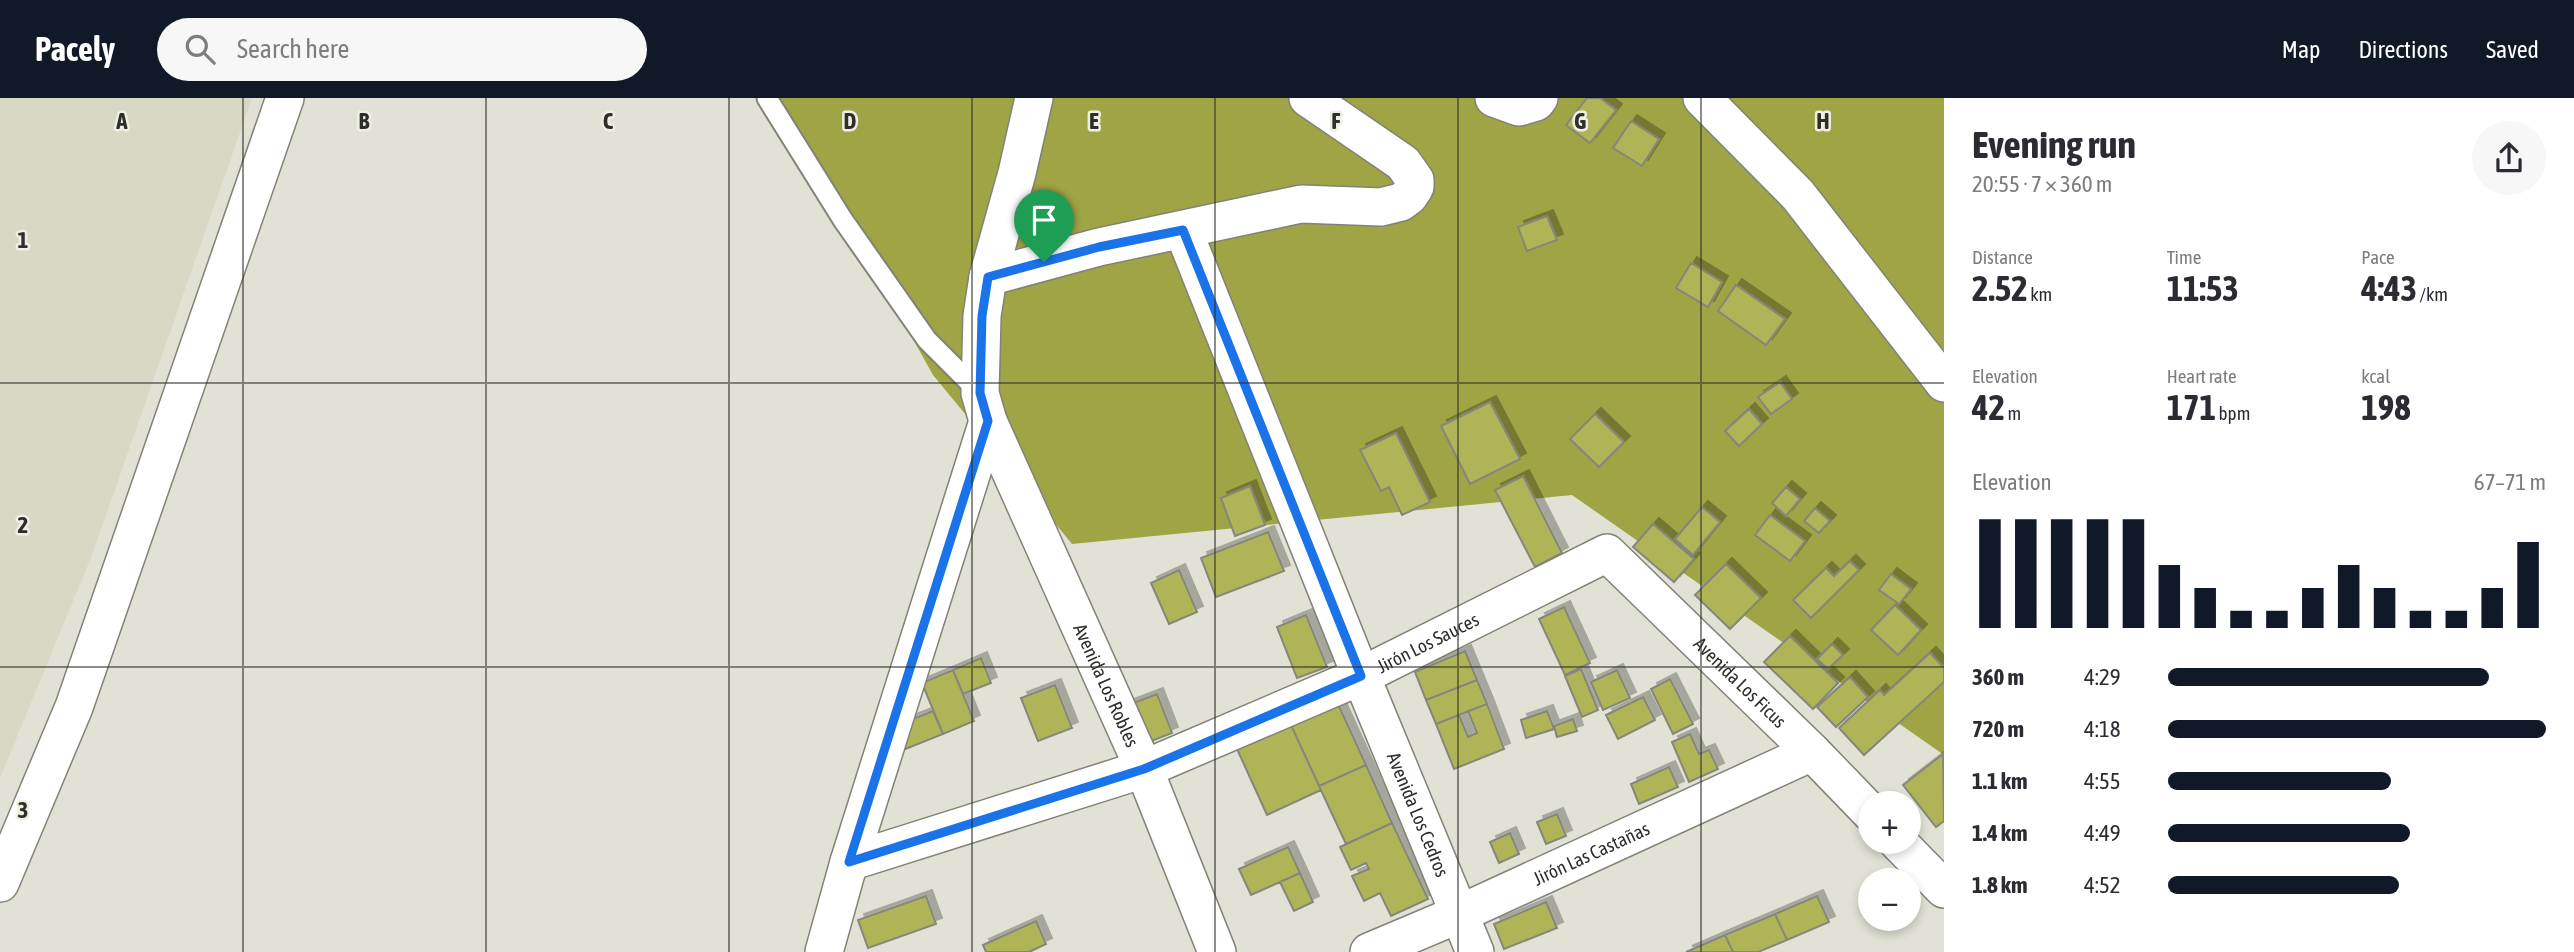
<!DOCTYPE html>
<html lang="en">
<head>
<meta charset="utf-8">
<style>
	:root { --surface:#fff; --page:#f7f7f7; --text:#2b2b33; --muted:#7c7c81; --accent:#111827 }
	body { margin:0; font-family:"Asap Condensed",sans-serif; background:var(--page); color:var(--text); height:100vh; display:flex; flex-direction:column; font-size:26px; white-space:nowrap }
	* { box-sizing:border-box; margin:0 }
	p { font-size:23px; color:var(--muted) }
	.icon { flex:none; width:38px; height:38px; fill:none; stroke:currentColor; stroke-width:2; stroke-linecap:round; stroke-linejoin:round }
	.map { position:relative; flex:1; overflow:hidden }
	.details { display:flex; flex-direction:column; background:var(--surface); width:630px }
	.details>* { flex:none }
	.controls { position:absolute; left:1858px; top:693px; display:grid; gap:14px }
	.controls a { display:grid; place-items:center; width:63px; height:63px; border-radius:50%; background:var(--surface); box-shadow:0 4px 10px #0003; font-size:35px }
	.pin { position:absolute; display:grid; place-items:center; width:60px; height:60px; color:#fff; margin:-72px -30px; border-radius:50% 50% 50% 0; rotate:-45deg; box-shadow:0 0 7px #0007 }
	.pin .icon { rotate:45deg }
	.round { display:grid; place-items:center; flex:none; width:74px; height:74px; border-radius:37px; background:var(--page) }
	.headline { display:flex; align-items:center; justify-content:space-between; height:119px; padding:0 28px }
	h1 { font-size:38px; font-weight:700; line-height:52px }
	.stats { display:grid; grid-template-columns:repeat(3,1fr); gap:10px; height:119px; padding:7px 28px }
	.stats div { display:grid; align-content:center }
	.stats b { font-size:35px; font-weight:700 }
	.stats small { font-size:19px; font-weight:400 }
	.stats p { font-size:19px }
	.chart { height:196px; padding:14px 28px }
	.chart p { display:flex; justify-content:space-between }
	.chart svg { width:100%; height:126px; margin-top:7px; stroke:var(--accent); stroke-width:6 }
	ul { padding:0 28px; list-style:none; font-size:23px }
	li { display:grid; grid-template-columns:112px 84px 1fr; align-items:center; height:52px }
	li i { height:18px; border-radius:9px; background:var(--accent) }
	header { display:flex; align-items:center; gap:42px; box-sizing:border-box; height:98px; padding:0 35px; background:var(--accent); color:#fff }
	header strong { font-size:33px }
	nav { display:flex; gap:38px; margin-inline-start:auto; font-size:24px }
	.search { width:490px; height:63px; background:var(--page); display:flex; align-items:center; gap:18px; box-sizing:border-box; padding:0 24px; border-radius:38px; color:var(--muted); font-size:26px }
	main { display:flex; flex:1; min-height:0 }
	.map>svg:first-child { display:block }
	.built { fill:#d7d9c5 }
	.forest { fill:#9fa445 }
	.building { fill:#afb556; stroke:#85877b; stroke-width:2; filter:url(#shadow) }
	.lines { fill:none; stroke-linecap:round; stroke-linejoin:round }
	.lane-casing { stroke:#818377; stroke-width:23 }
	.street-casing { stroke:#818377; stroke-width:40 }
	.lane { stroke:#fff; stroke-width:19 }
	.street { stroke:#fff; stroke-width:37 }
	.route-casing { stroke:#fff; stroke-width:14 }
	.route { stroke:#1a73e8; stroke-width:9 }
	.grid { fill:none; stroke:#2e2f2a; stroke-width:2; stroke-opacity:0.55 }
	.labels { text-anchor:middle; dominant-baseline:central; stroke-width:5; stroke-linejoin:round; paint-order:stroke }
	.street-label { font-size:19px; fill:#2e2f2a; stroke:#eeefe2 }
	.grid-label { font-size:23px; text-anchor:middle; font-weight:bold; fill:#2e2f2a; stroke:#eeefe2; stroke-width:5; stroke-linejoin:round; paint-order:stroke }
</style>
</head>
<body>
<header>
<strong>Pacely</strong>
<div class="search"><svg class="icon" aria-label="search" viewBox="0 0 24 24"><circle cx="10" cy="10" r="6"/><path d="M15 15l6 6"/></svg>Search here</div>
<nav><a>Map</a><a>Directions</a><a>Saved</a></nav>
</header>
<main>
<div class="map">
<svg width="1944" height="854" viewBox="0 0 1944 854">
	<defs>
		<filter id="shadow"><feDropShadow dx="6" dy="-6" stdDeviation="0" flood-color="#0004"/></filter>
	</defs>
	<rect width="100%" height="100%" fill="#e1e2d5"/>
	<!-- built -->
	<path class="built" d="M 0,0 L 252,0 L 92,457 L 0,680 Z"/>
	<!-- forest -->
	<path class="forest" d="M 778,0 L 1944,0 L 1944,657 L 1572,397 L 1072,446 L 933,277 Z"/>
	<!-- building -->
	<path class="building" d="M 1587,0 L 1600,0 L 1616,12 L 1590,45 L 1566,27 Z
		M 1631,23 L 1659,41 L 1642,68 L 1613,50 Z
		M 1547,118 L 1557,142 L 1527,153 L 1518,129 Z
		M 1691,165 L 1722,184 L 1708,209 L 1676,190 Z
		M 1736,187 L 1785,221 L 1766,247 L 1718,213 Z
		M 1780,284 L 1792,301 L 1771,316 L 1758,299 Z
		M 1490,304 L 1520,361 L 1470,386 L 1441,328 Z
		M 1749,311 L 1762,326 L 1739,348 L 1725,333 Z
		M 1595,316 L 1624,344 L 1599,369 L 1570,341 Z
		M 1396,335 L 1430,404 L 1402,417 L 1389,389 L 1381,393 L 1360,352 Z
		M 1523,378 L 1562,455 L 1535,469 L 1495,392 Z
		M 1250,388 L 1265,427 L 1235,438 L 1221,400 Z
		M 1786,389 L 1800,401 L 1786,418 L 1772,405 Z
		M 1702,409 L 1720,424 L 1693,457 L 1675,441 Z
		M 1815,410 L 1830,423 L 1819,435 L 1804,423 Z
		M 1770,417 L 1805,443 L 1790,463 L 1755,437 Z
		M 1653,426 L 1694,461 L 1674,484 L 1633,449 Z
		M 1268,434 L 1284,473 L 1216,499 L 1201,460 Z
		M 1850,463 L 1859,472 L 1811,520 L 1793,502 L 1826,470 L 1834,478 Z
		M 1726,466 L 1761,500 L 1730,531 L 1695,497 Z
		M 1179,472 L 1197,514 L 1169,526 L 1151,485 Z
		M 1891,476 L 1911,491 L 1899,506 L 1879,492 Z
		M 1895,507 L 1921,532 L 1898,557 L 1871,532 Z
		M 1564,509 L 1590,565 L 1565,577 L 1539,521 Z
		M 1306,517 L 1327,569 L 1297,580 L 1277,529 Z
		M 1790,538 L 1838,585 L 1813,611 L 1764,564 Z
		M 1832,546 L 1843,557 L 1828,571 L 1817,561 Z
		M 1465,553 L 1477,582 L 1426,602 L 1415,574 Z
		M 1930,555 L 1944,570 L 1944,584 L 1864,657 L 1839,630 L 1880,592 L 1884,597 Z
		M 981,560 L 991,585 L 963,596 L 953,572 Z
		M 1581,571 L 1598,612 L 1582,619 L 1565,578 Z
		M 953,572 L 974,623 L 943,636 L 922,585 Z
		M 1617,572 L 1630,600 L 1603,612 L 1591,584 Z
		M 1850,579 L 1868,599 L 1836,629 L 1817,609 Z
		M 1670,581 L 1693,626 L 1673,636 L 1651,591 Z
		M 1477,582 L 1487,606 L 1436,626 L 1426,602 Z
		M 1055,587 L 1072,630 L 1038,643 L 1021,600 Z
		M 1157,596 L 1172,635 L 1136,649 L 1120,610 Z
		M 1643,599 L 1655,622 L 1618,641 L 1606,617 Z
		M 1338,606 L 1366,667 L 1319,688 L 1291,627 Z
		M 1487,606 L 1504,651 L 1454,671 L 1436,626 L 1459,617 L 1468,639 L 1477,635 L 1468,613 Z
		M 933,613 L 943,636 L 903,652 L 893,629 Z
		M 1547,613 L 1554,631 L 1526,640 L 1521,622 Z
		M 1573,621 L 1577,633 L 1557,639 L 1554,628 Z
		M 1291,627 L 1321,692 L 1267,717 L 1237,651 Z
		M 1690,636 L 1699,656 L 1709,652 L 1718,671 L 1689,684 L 1672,644 Z
		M 1943,656 L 1944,723 L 1936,729 L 1903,687 Z
		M 1366,667 L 1392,725 L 1346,746 L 1319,688 Z
		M 1669,669 L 1678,689 L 1639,706 L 1631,686 Z
		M 1557,716 L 1566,738 L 1546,746 L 1537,724 Z
		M 1392,725 L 1428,801 L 1391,818 L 1380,795 L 1364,803 L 1352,778 L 1369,771 L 1366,765 L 1351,772 L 1340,749 Z
		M 1510,735 L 1519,756 L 1499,765 L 1490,744 Z
		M 1288,749 L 1300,775 L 1251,797 L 1239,771 Z
		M 1300,775 L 1313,804 L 1294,813 L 1280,784 Z
		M 926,798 L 936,826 L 868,850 L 858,822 Z
		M 1817,798 L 1829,824 L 1787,842 L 1775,816 Z
		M 1546,804 L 1557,830 L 1504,851 L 1494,826 Z
		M 1775,816 L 1787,842 L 1758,854 L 1733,854 L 1725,837 Z
		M 1036,823 L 1046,846 L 1029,854 L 986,854 L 983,847 Z
		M 1725,837 L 1733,854 L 1686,854 Z"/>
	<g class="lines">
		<defs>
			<path id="lane" d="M 767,0 L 843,122 L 927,242 L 980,295"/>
			<g id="street">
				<path id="s1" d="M 1034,0 L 1017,75 L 988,179 L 982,218 L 980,295 L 988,323 L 1144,671 L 1217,854"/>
				<path d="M 1494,0 L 1519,9 L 1536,4 L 1539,0"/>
				<path d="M 1702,0 L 1798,97 L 1944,285"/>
				<path id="s2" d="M 1183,132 L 1361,578 L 1475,854"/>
				<path d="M 988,179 L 1099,149 L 1301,106 L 1381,109 L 1401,104 L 1409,98 L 1415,89 L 1415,82 L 1403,65 L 1308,0"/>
				<path d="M 1898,744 L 1944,791"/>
				<path id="s3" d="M 849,764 L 1144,671 L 1361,578 L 1607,455 L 1812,654 L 1871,715"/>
				<path d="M 0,785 L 74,609 L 285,0"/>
				<path d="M 824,854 L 849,764 L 988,323"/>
				<path id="s4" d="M 1369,854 L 1459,816 L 1812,654"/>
			</g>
		</defs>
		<!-- lane casing -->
		<use href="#lane" class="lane-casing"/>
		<!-- street casing -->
		<use href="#street" class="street-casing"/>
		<!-- lane -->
		<use href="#lane" class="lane"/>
		<!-- street -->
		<use href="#street" class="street"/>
	</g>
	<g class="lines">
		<defs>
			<path id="route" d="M 1183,132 L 1361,578 L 1144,671 L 849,764 L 988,323 L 980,295 L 982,218 L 988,179 L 1099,149 Z"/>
		</defs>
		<!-- route casing -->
		<use href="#route" class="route-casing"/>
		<!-- route -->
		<use href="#route" class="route"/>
	</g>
	<!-- grid -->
	<path class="grid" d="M 243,0 L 243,854M 486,0 L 486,854M 729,0 L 729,854M 972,0 L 972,854M 1215,0 L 1215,854M 1458,0 L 1458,854M 1701,0 L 1701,854M 0,285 L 1944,285M 0,569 L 1944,569"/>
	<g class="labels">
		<!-- street labels -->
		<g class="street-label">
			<text stroke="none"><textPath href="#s3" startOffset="620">Jirón Los Sauces</textPath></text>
			<text stroke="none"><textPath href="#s3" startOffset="1006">Avenida Los Ficus</textPath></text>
			<text stroke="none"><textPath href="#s1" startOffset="620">Avenida Los Robles</textPath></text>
			<text stroke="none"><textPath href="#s2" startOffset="630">Avenida Los Cedros</textPath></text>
			<text stroke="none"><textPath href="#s4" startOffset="243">Jirón Las Castañas</textPath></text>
		</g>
	</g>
	<g class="grid-label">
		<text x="122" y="31">A</text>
		<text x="364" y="31">B</text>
		<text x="608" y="31">C</text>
		<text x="850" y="31">D</text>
		<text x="1094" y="31">E</text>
		<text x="1336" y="31">F</text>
		<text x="1580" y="31">G</text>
		<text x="1823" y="31">H</text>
		<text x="23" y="150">1</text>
		<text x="23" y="435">2</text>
		<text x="23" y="720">3</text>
	</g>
</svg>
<div class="controls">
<a>+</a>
<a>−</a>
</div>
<div class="pin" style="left:1044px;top:164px;background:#1e9e55"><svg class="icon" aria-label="arrive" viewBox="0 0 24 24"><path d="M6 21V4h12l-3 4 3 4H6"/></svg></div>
</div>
<section class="details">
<div class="headline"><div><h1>Evening run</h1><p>20:55 · 7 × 360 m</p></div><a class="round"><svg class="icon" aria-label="share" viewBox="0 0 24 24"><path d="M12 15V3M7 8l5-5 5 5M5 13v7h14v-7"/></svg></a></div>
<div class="stats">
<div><p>Distance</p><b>2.52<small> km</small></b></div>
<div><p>Time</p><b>11:53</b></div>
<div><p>Pace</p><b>4:43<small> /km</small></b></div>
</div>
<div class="stats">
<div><p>Elevation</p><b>42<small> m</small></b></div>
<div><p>Heart rate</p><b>171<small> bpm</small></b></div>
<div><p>kcal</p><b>198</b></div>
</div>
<div class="chart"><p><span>Elevation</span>67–71 m</p>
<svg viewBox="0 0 160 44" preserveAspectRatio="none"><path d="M5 44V6M15 44V6M25 44V6M35 44V6M45 44V6M55 44V22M65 44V30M75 44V38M85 44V38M95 44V30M105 44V22M115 44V30M125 44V38M135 44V38M145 44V30M155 44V14"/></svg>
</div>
<ul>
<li><b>360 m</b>4:29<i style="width:85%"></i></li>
<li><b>720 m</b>4:18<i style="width:100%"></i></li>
<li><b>1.1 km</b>4:55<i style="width:59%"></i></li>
<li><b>1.4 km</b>4:49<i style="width:64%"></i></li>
<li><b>1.8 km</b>4:52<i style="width:61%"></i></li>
</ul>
</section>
</main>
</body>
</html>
